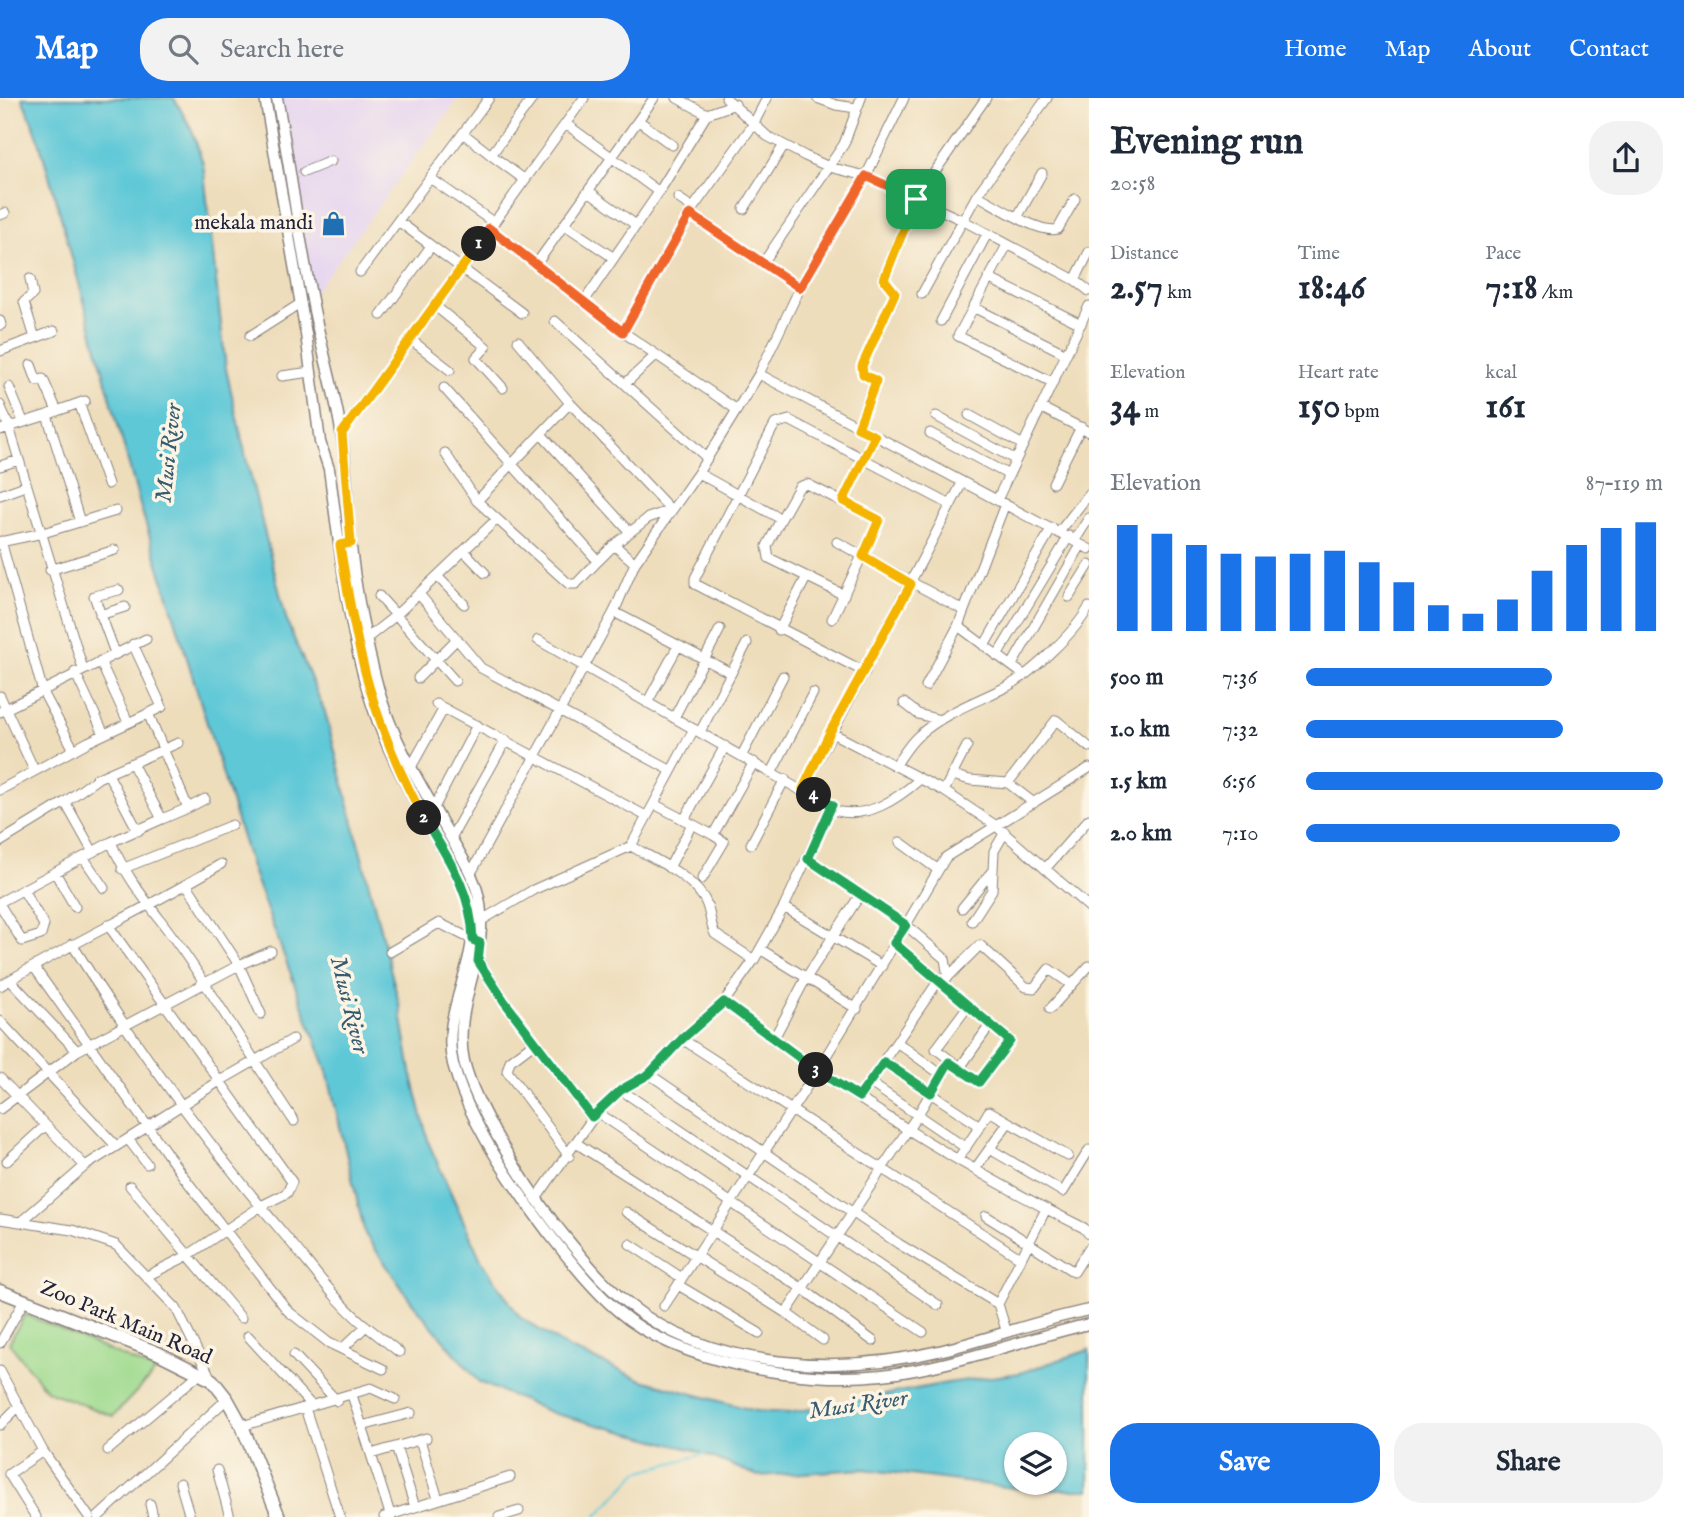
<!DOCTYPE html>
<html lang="en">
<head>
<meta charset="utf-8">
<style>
	:root { --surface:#fff; --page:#f2f2f3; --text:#1f2937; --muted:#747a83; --accent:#1a73e8 }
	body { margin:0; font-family:"IM FELL English",serif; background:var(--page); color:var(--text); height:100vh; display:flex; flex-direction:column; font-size:26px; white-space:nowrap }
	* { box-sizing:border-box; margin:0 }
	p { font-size:23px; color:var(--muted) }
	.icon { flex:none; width:38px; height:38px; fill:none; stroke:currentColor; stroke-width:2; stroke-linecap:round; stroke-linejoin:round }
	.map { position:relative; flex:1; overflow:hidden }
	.side { display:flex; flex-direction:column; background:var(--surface); width:595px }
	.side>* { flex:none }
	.fabs { position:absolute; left:1004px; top:1334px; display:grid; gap:14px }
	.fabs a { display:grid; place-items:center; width:63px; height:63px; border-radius:50%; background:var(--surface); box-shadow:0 2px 5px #0004; font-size:35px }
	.pin { position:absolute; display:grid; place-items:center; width:60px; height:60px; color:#fff; margin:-30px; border-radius:14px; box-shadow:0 4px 10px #0006 }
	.km { position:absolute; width:35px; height:35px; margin:-18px; border-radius:50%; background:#222; color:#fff; font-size:19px; line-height:35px; text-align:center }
	.round { display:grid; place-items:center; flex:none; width:74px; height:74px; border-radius:28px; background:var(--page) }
	.headline { display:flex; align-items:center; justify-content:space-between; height:119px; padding:0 21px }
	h1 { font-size:38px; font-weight:700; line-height:52px }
	.metrics { display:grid; grid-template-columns:repeat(3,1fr); gap:10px; height:119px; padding:7px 21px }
	.metrics div { display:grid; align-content:center }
	.metrics b { font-size:35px; font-weight:700 }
	.metrics small { font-size:19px; font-weight:400 }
	.metrics p { font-size:19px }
	.chart { height:196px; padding:14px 21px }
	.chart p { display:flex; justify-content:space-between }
	.chart svg { width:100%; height:126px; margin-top:7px; stroke:var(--accent); stroke-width:6 }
	.cta { display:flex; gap:14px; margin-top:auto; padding:14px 21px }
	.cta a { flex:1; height:80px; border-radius:28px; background:var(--accent); color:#fff; font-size:28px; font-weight:700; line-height:80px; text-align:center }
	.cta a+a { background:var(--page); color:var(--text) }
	ul { padding:0 21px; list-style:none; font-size:23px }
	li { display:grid; grid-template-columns:112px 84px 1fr; align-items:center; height:52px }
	li i { height:18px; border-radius:9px; background:var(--accent) }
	header { display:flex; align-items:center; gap:42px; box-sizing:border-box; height:98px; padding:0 35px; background:var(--accent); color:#fff }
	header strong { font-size:33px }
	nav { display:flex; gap:38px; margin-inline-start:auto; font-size:24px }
	.search { width:490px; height:63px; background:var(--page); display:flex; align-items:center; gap:18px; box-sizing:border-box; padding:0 24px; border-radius:28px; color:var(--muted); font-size:26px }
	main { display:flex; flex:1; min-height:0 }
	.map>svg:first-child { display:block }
	.built { fill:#e4d3f1 }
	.green { fill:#9eda8e; stroke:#607e64; stroke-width:2 }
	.water { fill:#5ec8d7; stroke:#407589; stroke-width:2; fill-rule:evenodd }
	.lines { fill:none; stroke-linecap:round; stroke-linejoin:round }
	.stream { stroke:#5ec8d7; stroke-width:2.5 }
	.minor-casing { stroke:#88807b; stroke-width:11 }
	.tertiary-casing { stroke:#88807b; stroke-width:13 }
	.secondary-casing { stroke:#88807b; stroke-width:15 }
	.minor { stroke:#fff; stroke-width:9 }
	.tertiary { stroke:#fff; stroke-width:10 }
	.secondary { stroke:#fff; stroke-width:12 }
	.split-1-casing { stroke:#fff; stroke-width:14 }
	.split-2-casing { stroke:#fff; stroke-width:14 }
	.split-3-casing { stroke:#fff; stroke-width:14 }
	.split-4-casing { stroke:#fff; stroke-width:14 }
	.split-5-casing { stroke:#fff; stroke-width:14 }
	.split-1 { stroke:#f0652b; stroke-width:9 }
	.split-2 { stroke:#f5b400; stroke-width:9 }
	.split-3 { stroke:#22a559; stroke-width:9 }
	.split-4 { stroke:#22a559; stroke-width:9 }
	.split-5 { stroke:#f5b400; stroke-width:9 }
	.labels { text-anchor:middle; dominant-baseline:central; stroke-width:7; stroke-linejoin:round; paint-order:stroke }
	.poi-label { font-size:21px; fill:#22223b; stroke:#fcf5e5; text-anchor:end }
	.street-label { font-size:21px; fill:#22223b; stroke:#fcf5e5 }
	.water-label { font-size:23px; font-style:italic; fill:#375c72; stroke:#fcf5e5 }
</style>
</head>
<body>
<header>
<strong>Map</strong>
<div class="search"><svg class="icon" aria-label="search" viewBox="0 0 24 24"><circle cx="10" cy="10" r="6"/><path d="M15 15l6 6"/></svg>Search here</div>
<nav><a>Home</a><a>Map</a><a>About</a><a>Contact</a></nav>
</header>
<main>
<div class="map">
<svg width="1089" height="1419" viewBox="0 0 1089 1419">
	<rect width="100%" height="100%" fill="#fcf5e5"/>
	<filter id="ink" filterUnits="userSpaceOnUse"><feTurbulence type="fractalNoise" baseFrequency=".0143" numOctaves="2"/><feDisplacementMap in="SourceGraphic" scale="14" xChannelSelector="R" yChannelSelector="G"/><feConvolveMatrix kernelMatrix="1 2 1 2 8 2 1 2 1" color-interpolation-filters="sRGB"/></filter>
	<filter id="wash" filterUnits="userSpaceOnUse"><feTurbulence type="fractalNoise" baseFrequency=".00686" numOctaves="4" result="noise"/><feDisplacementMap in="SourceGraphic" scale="28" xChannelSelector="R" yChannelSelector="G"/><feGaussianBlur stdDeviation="1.57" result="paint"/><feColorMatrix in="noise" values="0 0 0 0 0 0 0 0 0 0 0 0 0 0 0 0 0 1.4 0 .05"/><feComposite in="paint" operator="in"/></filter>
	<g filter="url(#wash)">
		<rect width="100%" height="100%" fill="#edb"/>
		<!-- built -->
		<path class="built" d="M 277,0 L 459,0 L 311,199 Z"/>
		<!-- green -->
		<path class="green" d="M 25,1216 L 156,1273 L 113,1318 L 47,1293 L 9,1245 Z"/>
		<!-- water -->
		<path class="water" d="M 22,0 L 174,0 L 192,32 L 203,66 L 226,271 L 247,364 L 287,524 L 325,614 L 400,909 L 411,974 L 429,1046 L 481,1162 L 520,1219 L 568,1250 L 642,1282 L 756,1313 L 789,1315 L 947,1285 L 1020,1275 L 1089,1252 L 1089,1392 L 1029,1392 L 863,1371 L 758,1378 L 694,1352 L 552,1315 L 479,1284 L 410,1202 L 365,1136 L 327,973 L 252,772 L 140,407 L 57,105 L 37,36 ZM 1017,1346 L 1055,1346 L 1055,1384 L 1017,1384 Z"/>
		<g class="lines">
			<!-- stream -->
			<path class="stream" d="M 596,1419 L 638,1374 L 704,1356"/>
		</g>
	</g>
	<g filter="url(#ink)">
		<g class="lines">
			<defs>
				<path id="minor" d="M 677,0 L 707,16 L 735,6
					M 726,0 L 767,38 L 805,58 L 829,69 L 866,78 L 962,122 L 1075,182 L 1089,193
					M 817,0 L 836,7 L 856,10
					M 639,23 L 672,47
					M 566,26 L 659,94
					M 464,36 L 491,57
					M 304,74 L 331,63
					M 430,80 L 493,124
					M 525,82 L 491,57 L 533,0
					M 590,94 L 636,127
					M 977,97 C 996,107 1040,137 1058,131 L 1075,101
					M 678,100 L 693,110
					M 744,111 L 784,47
					M 690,116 L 800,190
					M 0,117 L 5,115
					M 1018,118 L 1042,75
					M 398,123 L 522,215
					M 565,127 L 614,160
					M 489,130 L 623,234 L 737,312
					M 1007,147 L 958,238 L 1052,284
					M 537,165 L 654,0
					M 763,165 L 844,46 L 861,0
					M 360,174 L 489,0
					M 988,180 L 1081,226
					M 30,181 L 33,196 L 24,204 L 35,240
					M 1075,182 L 1089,154
					M 922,196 L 977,97 L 1047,0
					M 583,205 L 659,94 L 707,16
					M 435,208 L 486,249 L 476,260 L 503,290
					M 973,209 L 1066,256
					M 381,217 L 431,148
					M 0,223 L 1,227
					M 555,223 L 707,360
					M 941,223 L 987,136
					M 623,234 L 693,110 L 753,27 L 767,0
					M 250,238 L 300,206
					M 410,241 L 450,272
					M 518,243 L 570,305 L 671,412 L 648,420 L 614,447
					M 0,253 L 54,233
					M 31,267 L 37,283 L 43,281 L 57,313 L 47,317
					M 759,276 L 1089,451
					M 282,278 L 311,274
					M 625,286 L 656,257
					M 9,289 L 23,323
					M 444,290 L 598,463 L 614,447 L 635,465
					M 79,305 L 108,386
					M 0,307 L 9,329 L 47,317 L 80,424
					M 1042,310 L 1089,334
					M 57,313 L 85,303
					M 969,317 L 1023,347
					M 936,318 L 1016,362
					M 858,329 L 875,283 L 863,276 L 862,268 L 896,195 L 884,181 L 888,170 L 916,101 L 986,0
					M 0,332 L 9,329 L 83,571
					M 342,335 L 584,0
					M 930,335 L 1009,377
					M 541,336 L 629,433
					M 445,355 L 477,403 L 569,486 L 576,486 L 598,463
					M 0,368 L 19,362
					M 698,375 L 781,421 L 767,448 L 769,460 L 844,497
					M 1053,385 L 1081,329
					M 0,397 L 25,388
					M 997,402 L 1089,208
					M 477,403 L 570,305
					M 843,403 L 875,338
					M 781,421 L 799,389 L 807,386 L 879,422 L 832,521
					M 1060,433 L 1089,396
					M 1075,442 L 1089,420
					M 1,443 L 43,594 L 74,652
					M 0,444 L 43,435 L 116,413
					M 837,444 L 963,512
					M 464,453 L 485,475
					M 50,472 L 115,452
					M 437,478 L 464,506
					M 419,496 L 481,570 L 670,672
					M 379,498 L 455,583
					M 1069,499 L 1089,467
					M 614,514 L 731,575
					M 100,517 L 125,509
					M 958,528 L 1024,577
					M 779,532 L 806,480
					M 366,541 L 395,518 L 497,421
					M 538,542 L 837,713 C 868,721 897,701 919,682
					M 984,548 L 1052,430
					M 115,555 L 94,498 L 119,492
					M 997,558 L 1069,438
					M 100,563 L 128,624
					M 1012,567 L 1081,447
					M 75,574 L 104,636
					M 865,574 L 695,486 L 695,480 L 775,326 L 789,322 L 951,407
					M 418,580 L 457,541
					M 926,588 L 958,528 L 1005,406
					M 0,598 L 34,672
					M 647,605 L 678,548
					M 904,605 L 918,616 L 940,622
					M 436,606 L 646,718
					M 0,614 L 146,541
					M 148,615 L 188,710 L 162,721
					M 674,620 L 720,531
					M 700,634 L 747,545
					M 830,634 L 944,693 L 995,727 L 1089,809
					M 742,657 L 783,578
					M 895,668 C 902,658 909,646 918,638 C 945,614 976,604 1008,588 C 1032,575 1076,533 1089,509
					M 410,671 L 444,610
					M 772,674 L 813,595
					M 108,676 L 138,733
					M 952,677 L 967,648
					M 1008,685 L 1056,622 L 1089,649
					M 803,691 L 962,385
					M 0,692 L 88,644 L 162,609 L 133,546
					M 944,693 L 952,677 L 970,682 L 1008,685 L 1034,705
					M 65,704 L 93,754
					M 654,706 L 713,737 L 754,664
					M 188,710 L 205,701
					M 434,710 L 477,627
					M 684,722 L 725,648
					M 451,740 L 506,642
					M 0,744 L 65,704 L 98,680 L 178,645
					M 111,744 C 128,785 160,819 185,856 C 223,911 257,968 294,1023
					M 900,744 L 937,771
					M 751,746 L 785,681
					M 631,748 C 654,761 688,776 703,799 C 711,810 709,824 715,836 L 754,862
					M 83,759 L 104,790
					M 669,770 L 692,726
					M 122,771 L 232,727
					M 1045,771 L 1089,721
					M 471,775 L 614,514 L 635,465 L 698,375 L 759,276 L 800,190 L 866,78 L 904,0
					M 56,776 L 75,809
					M 702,781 L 724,744 L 713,737
					M 187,787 L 239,867 L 261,916
					M 0,804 L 111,744 L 162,721 L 132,665
					M 0,807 L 22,843 L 41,837 L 44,827 L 23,792
					M 784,809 L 882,868
					M 962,810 L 993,772
					M 482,822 L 533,792 L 631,748 L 694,631
					M 972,823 L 992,792 L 994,753 L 1005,734
					M 108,827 L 292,1084 L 287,1095 L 261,1108 L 187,1158 L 147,1178
					M 72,846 C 136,950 209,1048 288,1141 C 313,1170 336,1204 366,1228
					M 760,851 L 857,911
					M 390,854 L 439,825 L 475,843
					M 479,863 L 504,903 L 592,1019
					M 34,869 L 183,1078 L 288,1213 L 329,1245 L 383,1271
					M 948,879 L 980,847 L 1026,889 L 1034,890 L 1049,871 L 1072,887
					M 10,882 L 77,953
					M 0,888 C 72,844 149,810 221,766
					M 724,904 C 836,990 957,1067 1084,1130 L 1089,1136
					M 968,908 L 936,951 L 979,984 L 1010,943 L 939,882 L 948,879 L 945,861 L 906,827 L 946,759 L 1089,670
					M 1050,911 L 1089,868
					M 0,923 L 116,1048
					M 682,941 L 1020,1160
					M 773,942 L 806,880 L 860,797
					M 534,945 L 510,963 L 507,973 L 569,1058
					M 898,945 L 935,972
					M 884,964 L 980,1028 L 958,1061
					M 959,971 L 990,927
					M 649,976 L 899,1146 L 998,1206
					M 0,980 L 85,1068
					M 869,984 L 966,1050
					M 621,992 L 938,1207
					M 859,999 L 939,882 L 894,845
					M 0,1011 L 77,953 L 239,867 L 271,853
					M 597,1014 L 923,1234
					M 980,1028 L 989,1013 L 1068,1058
					M 128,1041 L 147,1066
					M 576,1045 L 803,1191 L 873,1243
					M 990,1051 L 1063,1094 L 1089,1052
					M 7,1063 L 45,1028
					M 975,1071 L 1008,1025
					M 130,1088 L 241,1220
					M 536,1101 L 597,1014 L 621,992 L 649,976 L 682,941 L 724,904 L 754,862 L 784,809 L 832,707
					M 626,1114 L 786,1215
					M 986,1118 L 1074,1174 L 1089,1150
					M 0,1121 L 72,1132 L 116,1147 L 176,1210 L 211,1281
					M 23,1122 L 85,1068 L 218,984 L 293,941
					M 630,1146 L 682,1180 L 678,1187 L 759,1235
					M 682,1180 L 817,973 L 906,827 L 808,761
					M 664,1208 L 678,1187
					M 1006,1232 L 998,1206 L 1046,1111
					M 248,1238 L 312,1308
					M 823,1242 L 786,1215 L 917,1018 L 949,964
					M 0,1245 L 24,1203
					M 342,1251 L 366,1228 L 399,1254
					M 294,1257 L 337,1303
					M 0,1273 L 43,1353 L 89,1419
					M 352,1297 L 391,1419
					M 305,1310 L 340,1419
					M 0,1327 L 19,1308
					M 242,1328 L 371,1290 L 395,1301
					M 362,1328 L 411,1315
					M 420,1342 L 438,1401
					M 396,1349 L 415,1409
					M 108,1352 L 199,1276
					M 371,1356 L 426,1340
					M 217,1372 L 230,1419
					M 180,1385 L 190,1419
					M 150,1406 L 153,1419
					M 36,1419 L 9,1376 L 43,1353
					M 98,1419 L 227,1301
					M 384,1419 L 510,1379
					M 499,1419 L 519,1413"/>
				<path id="tertiary" d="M 265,0 L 306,236 L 320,344 L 329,371 C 341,456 349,547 380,629 C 392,660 407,689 423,718 C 439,747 461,774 470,806 C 484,862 439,911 453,966 C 468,1023 512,1087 547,1133 C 569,1161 591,1190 618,1213 C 679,1266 803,1286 882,1277 C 952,1269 1020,1242 1089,1226
					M 277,0 C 290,67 298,135 312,202 C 320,246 334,289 341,333 C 347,367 347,404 350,439 C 355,492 366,546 380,597 C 395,646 422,689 447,733 C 458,753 472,773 478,796 C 493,854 451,906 464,963 C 475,1010 525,1087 555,1126 C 577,1153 600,1183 627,1205 C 712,1273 841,1277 943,1252 C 992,1240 1039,1222 1089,1212"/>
				<path id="secondary" d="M 0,1193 L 158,1255 L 212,1282 L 227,1301 L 242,1328 L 279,1419"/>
			</defs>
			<!-- minor casing -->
			<use href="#minor" class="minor-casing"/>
			<!-- tertiary casing -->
			<use href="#tertiary" class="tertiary-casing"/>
			<!-- secondary casing -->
			<use href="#secondary" class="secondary-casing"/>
			<!-- minor -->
			<use href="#minor" class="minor"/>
			<!-- tertiary -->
			<use href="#tertiary" class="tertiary"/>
			<!-- secondary -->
			<use href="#secondary" class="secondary"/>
		</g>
	</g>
	<g class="lines" filter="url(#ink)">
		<defs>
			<path id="split-1" d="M 479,146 L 489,130 L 623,234 L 690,116 L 800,190 L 866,78 L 916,101"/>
			<path id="split-2" d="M 424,720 C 373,628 356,550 340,447 L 351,445 L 342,335 L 479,146"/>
			<path id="split-3" d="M 424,720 C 448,760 472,794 473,842 L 480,845 L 478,863 L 504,903 L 592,1019 L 621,992 L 649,976 L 682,941 L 724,904 L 816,972"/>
			<path id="split-4" d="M 814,697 L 832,707 L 808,761 L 906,827 L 894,845 L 1010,943 L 979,984 L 949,964 L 931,995 L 884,964 L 859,999 L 816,972"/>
			<path id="split-5" d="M 814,697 L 803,691 L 830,634 L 911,486 L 863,458 L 879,422 L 843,403 L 875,338 L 858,330 L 876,283 L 863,276 L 862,268 L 895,195 L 884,181 L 916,101"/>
		</defs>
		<!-- split-1 casing -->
		<use href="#split-1" class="split-1-casing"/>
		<!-- split-2 casing -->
		<use href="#split-2" class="split-2-casing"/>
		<!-- split-3 casing -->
		<use href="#split-3" class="split-3-casing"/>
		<!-- split-4 casing -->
		<use href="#split-4" class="split-4-casing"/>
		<!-- split-5 casing -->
		<use href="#split-5" class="split-5-casing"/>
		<!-- split-1 -->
		<use href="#split-1" class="split-1"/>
		<!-- split-2 -->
		<use href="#split-2" class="split-2"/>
		<!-- split-3 -->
		<use href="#split-3" class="split-3"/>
		<!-- split-4 -->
		<use href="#split-4" class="split-4"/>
		<!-- split-5 -->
		<use href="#split-5" class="split-5"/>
	</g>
	<!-- icons -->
	<defs>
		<symbol id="shop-bare" viewBox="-9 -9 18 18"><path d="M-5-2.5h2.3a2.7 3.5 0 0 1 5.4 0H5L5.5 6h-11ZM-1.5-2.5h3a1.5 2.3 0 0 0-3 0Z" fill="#1f6fb2" stroke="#fcf5e5" stroke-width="2.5" paint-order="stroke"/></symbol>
	</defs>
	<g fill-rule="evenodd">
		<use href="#shop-bare" x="316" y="108" width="35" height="35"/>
	</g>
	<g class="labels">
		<!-- poi labels -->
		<g class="poi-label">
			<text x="313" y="125">mekala mandi</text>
		</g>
		<!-- street labels -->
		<g class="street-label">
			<text transform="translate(126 1225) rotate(23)">Zoo Park Main Road</text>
		</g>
		<!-- water labels -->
		<g class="water-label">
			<text transform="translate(169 355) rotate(-84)">Musi River</text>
			<text transform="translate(349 907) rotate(76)">Musi River</text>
			<text transform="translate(858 1307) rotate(-8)">Musi River</text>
		</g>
	</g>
</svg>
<div class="fabs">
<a><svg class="icon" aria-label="layers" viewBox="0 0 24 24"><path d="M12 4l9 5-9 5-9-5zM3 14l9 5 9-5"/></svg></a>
</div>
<div class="pin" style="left:916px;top:101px;background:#1e9e55"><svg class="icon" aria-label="arrive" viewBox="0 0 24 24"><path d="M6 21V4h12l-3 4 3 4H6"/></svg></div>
<b class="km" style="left:479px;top:146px">1</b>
<b class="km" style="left:424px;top:720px">2</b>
<b class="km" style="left:816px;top:972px">3</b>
<b class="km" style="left:814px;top:697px">4</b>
</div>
<section class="side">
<div class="headline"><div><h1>Evening run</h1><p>20:58</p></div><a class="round"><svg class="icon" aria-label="share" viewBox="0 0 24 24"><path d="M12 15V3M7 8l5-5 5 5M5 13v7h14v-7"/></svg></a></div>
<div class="metrics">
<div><p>Distance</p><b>2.57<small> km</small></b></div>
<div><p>Time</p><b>18:46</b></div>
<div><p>Pace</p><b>7:18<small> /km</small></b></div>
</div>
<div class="metrics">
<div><p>Elevation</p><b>34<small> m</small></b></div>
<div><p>Heart rate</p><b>150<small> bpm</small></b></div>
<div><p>kcal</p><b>161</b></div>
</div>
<div class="chart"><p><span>Elevation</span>87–119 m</p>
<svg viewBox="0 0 160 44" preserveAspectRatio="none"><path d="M5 44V7M15 44V10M25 44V14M35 44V17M45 44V18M55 44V17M65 44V16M75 44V20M85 44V27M95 44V35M105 44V38M115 44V33M125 44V23M135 44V14M145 44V8M155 44V6"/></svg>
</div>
<ul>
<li><b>500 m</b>7:36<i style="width:69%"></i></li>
<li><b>1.0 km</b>7:32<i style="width:72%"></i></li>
<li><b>1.5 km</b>6:56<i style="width:100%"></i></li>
<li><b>2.0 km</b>7:10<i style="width:88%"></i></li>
</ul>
<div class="cta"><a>Save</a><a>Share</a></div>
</section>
</main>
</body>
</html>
